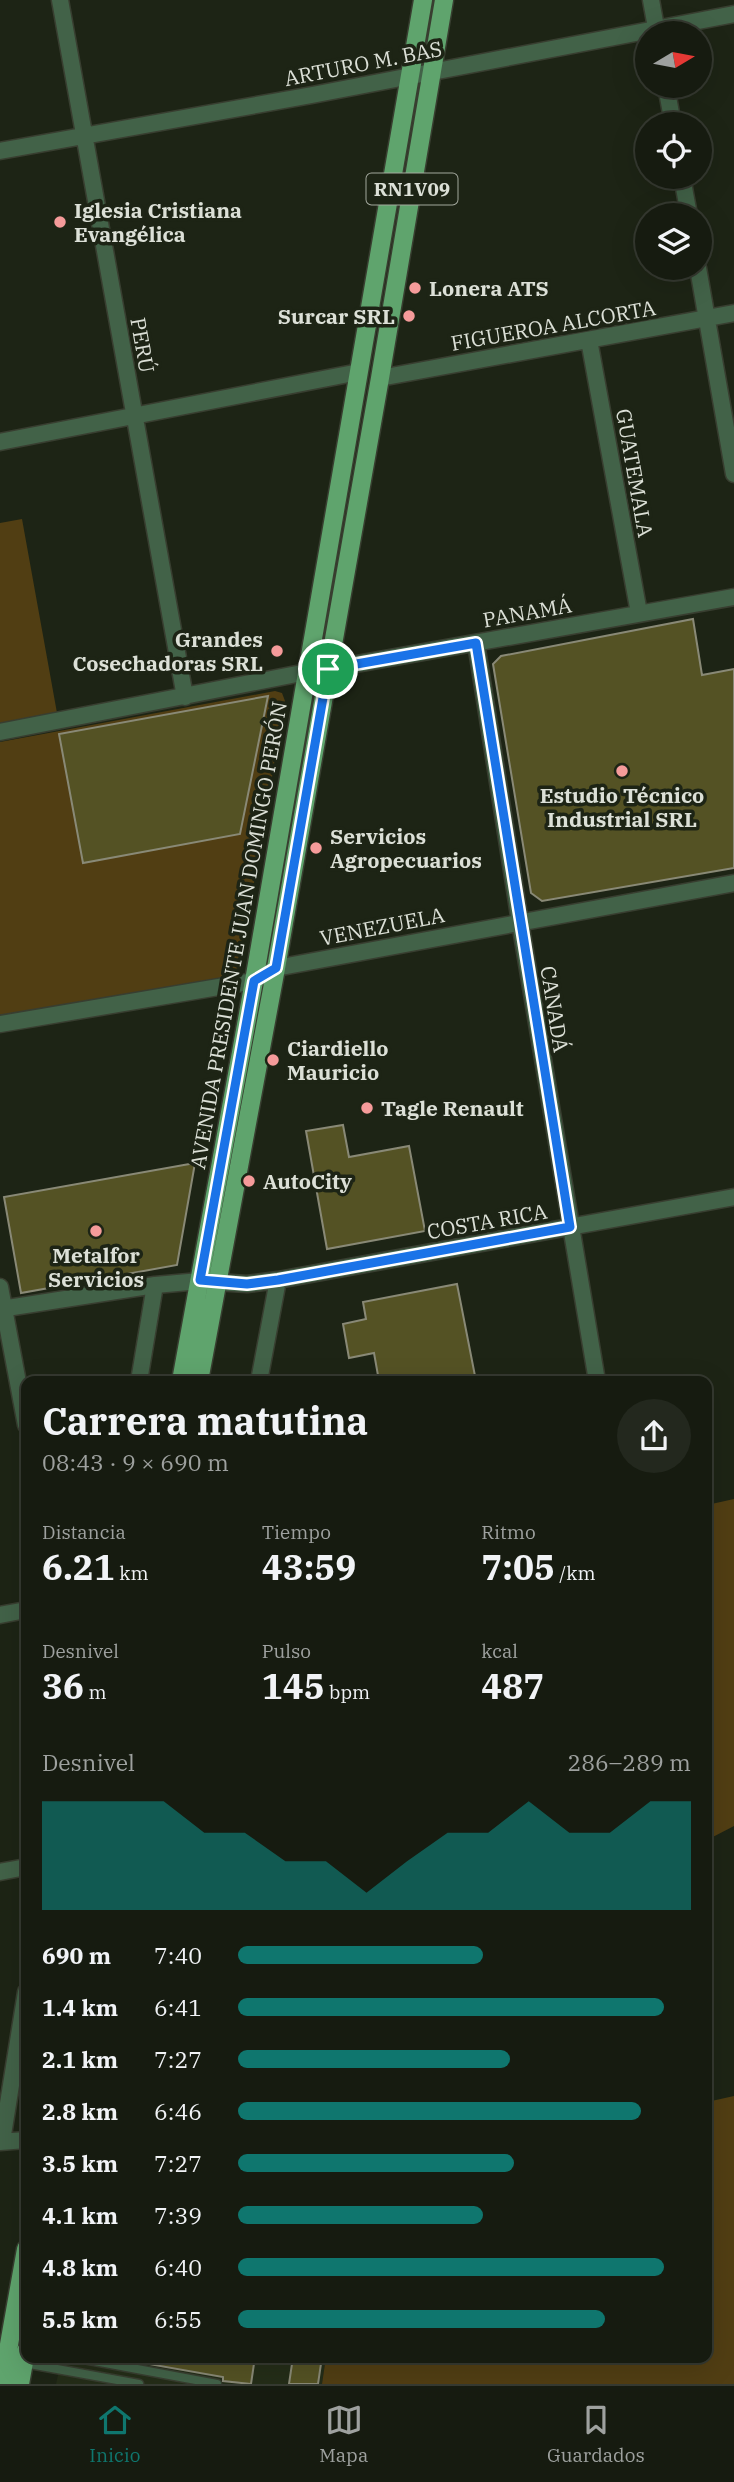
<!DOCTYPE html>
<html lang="es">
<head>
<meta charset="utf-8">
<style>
	:root { --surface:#161b10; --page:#23281e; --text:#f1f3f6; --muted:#9ea19f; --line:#353930; --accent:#0f766e }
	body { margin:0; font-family:"IBM Plex Serif",serif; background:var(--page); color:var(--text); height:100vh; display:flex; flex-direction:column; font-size:26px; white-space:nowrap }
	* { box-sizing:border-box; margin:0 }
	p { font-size:23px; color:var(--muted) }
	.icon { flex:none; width:38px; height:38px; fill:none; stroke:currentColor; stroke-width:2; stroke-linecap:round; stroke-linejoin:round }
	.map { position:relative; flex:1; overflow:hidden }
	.sheet { position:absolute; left:21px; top:1376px; width:691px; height:987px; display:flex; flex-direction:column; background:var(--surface); border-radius:14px; box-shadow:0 7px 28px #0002,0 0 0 2px var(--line) }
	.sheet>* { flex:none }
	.needle { width:46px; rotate:80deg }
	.tools { position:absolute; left:635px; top:21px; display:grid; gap:14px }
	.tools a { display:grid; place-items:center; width:77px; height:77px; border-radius:50%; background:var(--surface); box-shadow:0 7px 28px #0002,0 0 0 2px var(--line); font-size:35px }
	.pin { position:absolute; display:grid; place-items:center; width:60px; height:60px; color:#fff; margin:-30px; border:4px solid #fff; border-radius:50%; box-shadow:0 2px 7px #0007 }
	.round { display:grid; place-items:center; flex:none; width:74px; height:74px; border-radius:37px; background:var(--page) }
	.headline { display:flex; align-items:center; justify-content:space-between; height:119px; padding:0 21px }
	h1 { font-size:38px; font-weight:800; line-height:52px }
	.stats { display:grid; grid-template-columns:repeat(3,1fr); gap:10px; height:119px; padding:7px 21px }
	.stats div { display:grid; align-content:center }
	.stats b { font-size:35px; font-weight:800 }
	.stats small { font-size:19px; font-weight:400 }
	.stats p { font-size:19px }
	.chart { height:196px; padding:14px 21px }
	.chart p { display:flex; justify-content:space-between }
	.chart svg { width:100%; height:126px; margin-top:7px; fill:var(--accent); opacity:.7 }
	ul { padding:0 21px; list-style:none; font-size:23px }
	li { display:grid; grid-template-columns:112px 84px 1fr; align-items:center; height:52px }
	li i { height:18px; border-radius:9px; background:var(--accent) }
	.dock { display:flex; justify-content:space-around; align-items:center; height:98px; border-top:2px solid var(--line); background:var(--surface); font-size:19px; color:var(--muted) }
	.dock a { display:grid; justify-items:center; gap:4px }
	.dock .on { color:var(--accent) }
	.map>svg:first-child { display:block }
	.built { fill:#242d18 }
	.green { fill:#513e13; fill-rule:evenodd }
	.building { fill:#545224; stroke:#898976; stroke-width:2 }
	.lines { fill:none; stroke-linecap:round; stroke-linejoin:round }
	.lane-casing { stroke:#383e30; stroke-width:11 }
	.street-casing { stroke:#383e30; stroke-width:19 }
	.primary-casing { stroke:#383e30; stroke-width:21 }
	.lane { stroke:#426248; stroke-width:8 }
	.street { stroke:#426248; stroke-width:16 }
	.primary { stroke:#5fa46d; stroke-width:18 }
	.route-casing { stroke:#fff; stroke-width:14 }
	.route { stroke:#1a73e8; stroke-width:9 }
	.poi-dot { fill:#f59b9a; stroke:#1d2415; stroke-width:2.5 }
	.labels { text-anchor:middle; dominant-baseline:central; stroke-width:7; stroke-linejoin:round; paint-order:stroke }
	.shield { fill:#1d2415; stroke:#a3a89d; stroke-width:2 }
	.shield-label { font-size:19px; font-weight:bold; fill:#dce0d7 }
	.street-label { font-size:21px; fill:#dce0d7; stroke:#1d2415 }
	.poi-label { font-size:21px; font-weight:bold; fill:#dce0d7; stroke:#1d2415; text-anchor:start }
</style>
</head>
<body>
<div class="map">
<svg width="734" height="2384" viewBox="0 0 734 2384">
	<rect width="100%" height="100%" fill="#1d2415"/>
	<!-- built -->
	<path class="built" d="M 62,2357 L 326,2357 L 322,2384 L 56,2384 Z"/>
	<!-- green -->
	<path class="green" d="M 22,519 L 57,713 L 0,723 L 0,523 Z
		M 275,691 L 282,693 L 285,701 L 239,971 L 235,976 L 0,1019 L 0,742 ZM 268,696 L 240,834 L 83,862 Z
		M 734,1499 L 734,1826 L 707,1840 L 707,1505 Z
		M 734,2096 L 734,2384 L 322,2384 L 326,2357 L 707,2357 L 707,2102 Z"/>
	<!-- building -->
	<path class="building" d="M 693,619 L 702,675 L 734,669 L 734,868 L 542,901 L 531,893 L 493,664 L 501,656 Z
		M 268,696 L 240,834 L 83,863 L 59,734 Z
		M 343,1125 L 349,1157 L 409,1146 L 425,1231 L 327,1249 L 306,1131 Z
		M 195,1163 L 177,1265 L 21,1293 L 4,1197 Z
		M 457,1284 L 476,1381 L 379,1381 L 374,1353 L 349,1358 L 343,1324 L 366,1319 L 363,1302 Z
		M 144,2357 L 255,2357 L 251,2384 L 223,2381 L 223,2377 L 143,2363 Z
		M 293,2357 L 322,2357 L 318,2384 L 289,2384 Z"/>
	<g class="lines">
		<defs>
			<path id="lane" d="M 73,2357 L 217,2384
				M 24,2363 L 139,2384"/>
			<path id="street" d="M 60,0 L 185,697
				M 651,0 L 657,33
				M 666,86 L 673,124
				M 0,151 L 312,95 L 734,14
				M 682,177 L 689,215
				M 698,268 L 734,474
				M 589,340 L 639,613
				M 380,378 L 734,313
				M 0,442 L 359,372
				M 476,643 L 520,922 L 597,1381
				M 328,669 L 734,597
				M 0,732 L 307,672
				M 0,1024 L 254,981 L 276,968 L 734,883
				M 0,1287 L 26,1425
				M 0,1309 L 155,1285 L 200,1281 L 247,1284 L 278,1280 L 734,1197
				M 139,1381 L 155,1285
				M 259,1381 L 278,1280
				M 0,1615 L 26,1610
				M 0,1872 L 26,1867
				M 2,2141 L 26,1992
				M 0,2142 L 26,2140"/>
			<path id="primary" d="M 181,1381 L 254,981 L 423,0
				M 199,1381 L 276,968 L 380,378 L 444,0
				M 2,2384 L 26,2249
				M 20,2384 L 26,2351"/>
		</defs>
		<!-- lane casing -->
		<use href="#lane" class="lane-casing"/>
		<!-- street casing -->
		<use href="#street" class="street-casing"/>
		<!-- primary casing -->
		<use href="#primary" class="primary-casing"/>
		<!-- lane -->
		<use href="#lane" class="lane"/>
		<!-- street -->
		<use href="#street" class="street"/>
		<!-- primary -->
		<use href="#primary" class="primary"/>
	</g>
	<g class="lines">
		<defs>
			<path id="route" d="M 476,643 L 570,1227 L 278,1280 L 247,1284 L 200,1280 L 254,981 L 276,968 L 328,669 Z"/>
		</defs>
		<!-- route casing -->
		<use href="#route" class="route-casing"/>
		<!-- route -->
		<use href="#route" class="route"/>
	</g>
	<!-- markers -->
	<g class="poi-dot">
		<circle cx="60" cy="222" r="7"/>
		<circle cx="415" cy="288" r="7"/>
		<circle cx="409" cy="316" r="7"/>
		<circle cx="277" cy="651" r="7"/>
		<circle cx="622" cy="771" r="7"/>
		<circle cx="316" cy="848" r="7"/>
		<circle cx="273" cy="1060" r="7"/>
		<circle cx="367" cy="1108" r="7"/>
		<circle cx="249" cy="1181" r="7"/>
		<circle cx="96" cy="1231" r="7"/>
	</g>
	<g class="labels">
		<!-- shield labels -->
		<rect class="shield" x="366.5" y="173.5" width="91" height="31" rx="5"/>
		<g class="shield-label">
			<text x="412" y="189">RN1V09</text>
		</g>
		<!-- street labels -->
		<g class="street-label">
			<text transform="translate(363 63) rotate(-11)">ARTURO M. BAS</text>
			<text transform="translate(553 325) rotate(-10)">FIGUEROA ALCORTA</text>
			<text transform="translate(143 345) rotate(80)">PERÚ</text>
			<text transform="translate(635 473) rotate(80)">GUATEMALA</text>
			<text transform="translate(527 612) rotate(-10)">PANAMÁ</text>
			<text transform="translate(382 926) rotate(-11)">VENEZUELA</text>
			<text transform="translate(238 935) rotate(-80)">AVENIDA PRESIDENTE JUAN DOMINGO PERÓN</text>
			<text transform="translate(555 1009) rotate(81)">CANADÁ</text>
			<text transform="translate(487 1221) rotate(-10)">COSTA RICA</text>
		</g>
		<!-- poi labels -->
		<g class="poi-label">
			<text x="74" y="210">Iglesia Cristiana<tspan x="74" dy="24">Evangélica</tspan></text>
			<text x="429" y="288">Lonera ATS</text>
			<text x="395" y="316" text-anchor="end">Surcar SRL</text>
			<text x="263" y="639" text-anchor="end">Grandes<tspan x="263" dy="24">Cosechadoras SRL</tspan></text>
			<text x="622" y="795" text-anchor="middle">Estudio Técnico<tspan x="622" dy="24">Industrial SRL</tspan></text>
			<text x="330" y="836">Servicios<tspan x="330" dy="24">Agropecuarios</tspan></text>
			<text x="287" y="1048">Ciardiello<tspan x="287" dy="24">Mauricio</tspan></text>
			<text x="381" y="1108">Tagle Renault</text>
			<text x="263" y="1181">AutoCity</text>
			<text x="96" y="1255" text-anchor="middle">Metalfor<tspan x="96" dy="24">Servicios</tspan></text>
		</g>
	</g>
</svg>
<div class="tools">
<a><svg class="needle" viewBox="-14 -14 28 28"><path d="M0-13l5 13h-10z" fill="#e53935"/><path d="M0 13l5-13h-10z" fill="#9ea19f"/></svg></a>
<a><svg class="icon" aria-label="locate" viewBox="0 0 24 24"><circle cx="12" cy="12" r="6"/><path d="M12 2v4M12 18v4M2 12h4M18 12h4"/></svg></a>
<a><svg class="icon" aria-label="layers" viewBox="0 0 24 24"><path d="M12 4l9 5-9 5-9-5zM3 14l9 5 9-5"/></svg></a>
</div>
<div class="pin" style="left:328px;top:669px;background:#1e9e55"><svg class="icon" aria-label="arrive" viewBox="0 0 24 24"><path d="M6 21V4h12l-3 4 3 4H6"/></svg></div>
<section class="sheet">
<div class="headline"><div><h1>Carrera matutina</h1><p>08:43 · 9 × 690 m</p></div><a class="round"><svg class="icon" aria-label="share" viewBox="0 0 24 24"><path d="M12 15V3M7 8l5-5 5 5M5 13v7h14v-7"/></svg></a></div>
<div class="stats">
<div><p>Distancia</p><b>6.21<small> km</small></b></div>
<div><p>Tiempo</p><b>43:59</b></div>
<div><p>Ritmo</p><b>7:05<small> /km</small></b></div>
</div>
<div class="stats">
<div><p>Desnivel</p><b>36<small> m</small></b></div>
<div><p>Pulso</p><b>145<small> bpm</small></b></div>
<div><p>kcal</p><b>487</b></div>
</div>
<div class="chart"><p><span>Desnivel</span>286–289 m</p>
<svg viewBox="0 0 160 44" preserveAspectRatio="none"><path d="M0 44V6L10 6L20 6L30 6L40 17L50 17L60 27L70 27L80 38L90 27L100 17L110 17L120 6L130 17L140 17L150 6L160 6V44z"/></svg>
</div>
<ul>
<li><b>690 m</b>7:40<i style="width:54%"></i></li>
<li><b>1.4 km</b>6:41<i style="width:94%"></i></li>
<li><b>2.1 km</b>7:27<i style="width:60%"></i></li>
<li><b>2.8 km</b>6:46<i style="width:89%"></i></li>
<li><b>3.5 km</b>7:27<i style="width:61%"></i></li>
<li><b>4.1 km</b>7:39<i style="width:54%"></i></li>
<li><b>4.8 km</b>6:40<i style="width:94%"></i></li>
<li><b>5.5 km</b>6:55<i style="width:81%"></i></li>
</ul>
</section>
</div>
<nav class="dock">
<a class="on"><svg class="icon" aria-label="home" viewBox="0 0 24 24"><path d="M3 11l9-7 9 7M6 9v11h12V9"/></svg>Inicio</a>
<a><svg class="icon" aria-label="map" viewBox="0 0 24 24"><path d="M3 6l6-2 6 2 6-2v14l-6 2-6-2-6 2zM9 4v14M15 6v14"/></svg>Mapa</a>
<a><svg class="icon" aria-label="saved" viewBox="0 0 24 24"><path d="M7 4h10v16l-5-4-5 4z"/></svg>Guardados</a>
</nav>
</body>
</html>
